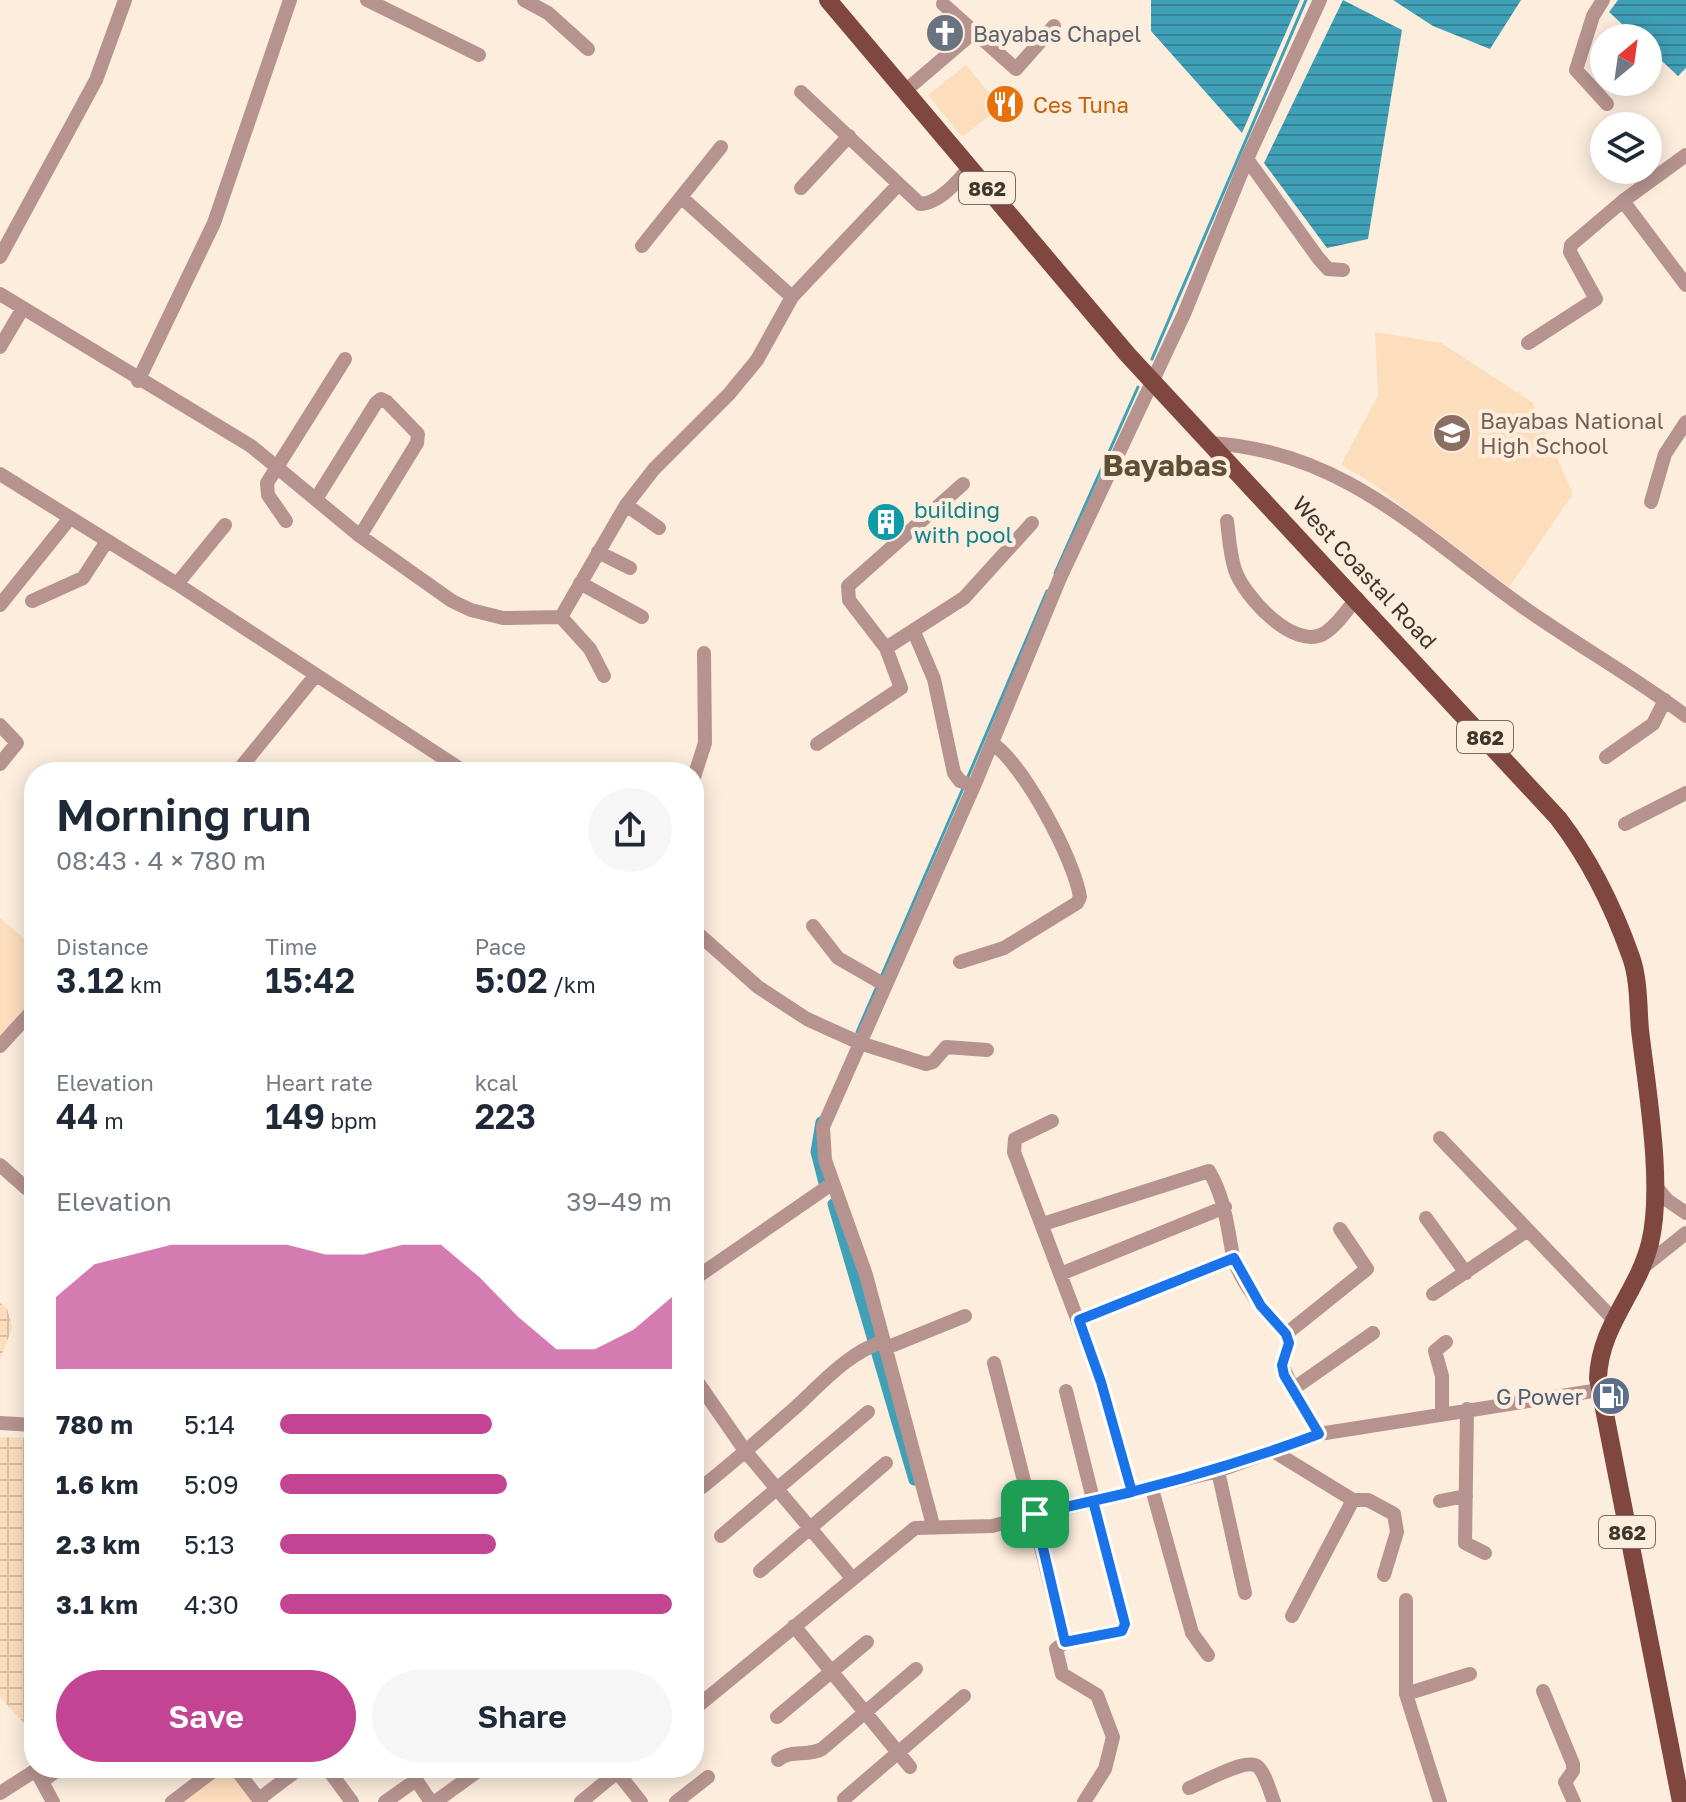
<!DOCTYPE html>
<html lang="en">
<head>
<meta charset="utf-8">
<style>
	:root { --surface:#fff; --page:#f6f6f7; --text:#1f2937; --muted:#747a83; --accent:#c34492 }
	body { margin:0; font-family:"Golos Text",sans-serif; background:var(--page); color:var(--text); height:100vh; display:flex; flex-direction:column; font-size:30px; white-space:nowrap }
	* { box-sizing:border-box; margin:0 }
	p { font-size:26px; color:var(--muted) }
	.icon { flex:none; width:44px; height:44px; fill:none; stroke:currentColor; stroke-width:2; stroke-linecap:round; stroke-linejoin:round }
	.map { position:relative; flex:1; overflow:hidden }
	.drawer { position:absolute; left:24px; top:762px; width:680px; height:1016px; display:flex; flex-direction:column; background:var(--surface); border-radius:32px; box-shadow:0 4px 20px #0003 }
	.drawer>* { flex:none }
	.needle { width:52px; rotate:29deg }
	.fabs { position:absolute; left:1590px; top:24px; display:grid; gap:16px }
	.fabs a { display:grid; place-items:center; width:72px; height:72px; border-radius:50%; background:var(--surface); box-shadow:0 4px 20px #0003; font-size:40px }
	.pin { position:absolute; display:grid; place-items:center; width:68px; height:68px; color:#fff; margin:-34px; border-radius:16px; box-shadow:0 4px 12px #0006 }
	.round { display:grid; place-items:center; flex:none; width:84px; height:84px; border-radius:42px; background:var(--page) }
	.overview { display:flex; align-items:center; justify-content:space-between; height:136px; padding:0 32px }
	h1 { font-size:44px; font-weight:600; line-height:60px }
	.metrics { display:grid; grid-template-columns:repeat(3,1fr); gap:12px; height:136px; padding:8px 32px }
	.metrics div { display:grid; align-content:center }
	.metrics b { font-size:34px; font-weight:600 }
	.metrics small { font-size:22px; font-weight:400 }
	.metrics p { font-size:22px }
	.chart { height:224px; padding:16px 32px }
	.chart p { display:flex; justify-content:space-between }
	.chart svg { width:100%; height:144px; margin-top:8px; fill:var(--accent); opacity:.7 }
	.button { display:flex; gap:16px; margin-top:auto; padding:16px 32px }
	.button a { flex:1; height:92px; border-radius:48px; background:var(--accent); color:#fff; font-size:32px; font-weight:600; line-height:92px; text-align:center }
	.button a+a { background:var(--page); color:var(--text) }
	ul { padding:0 32px; list-style:none; font-size:26px }
	li { display:grid; grid-template-columns:128px 96px 1fr; align-items:center; height:60px }
	li i { height:20px; border-radius:10px; background:var(--accent) }
	.map>svg:first-child { display:block }
	.built { fill:#fcdebd }
	.industrial { fill:url(#industrial-grid) }
	.water { fill:url(#water-rules) }
	.lines { fill:none; stroke-linecap:round; stroke-linejoin:round }
	.stream { stroke:#40a0b8; stroke-width:3 }
	.canal { stroke:#40a0b8; stroke-width:11 }
	.minor { stroke:#b6938f; stroke-width:14 }
	.major { stroke:#804640; stroke-width:18 }
	.route-casing { stroke:#fff; stroke-width:16 }
	.route { stroke:#1a73e8; stroke-width:10 }
	.labels { text-anchor:middle; dominant-baseline:central; stroke-width:8; stroke-linejoin:round; paint-order:stroke }
	.shield { fill:#fceddd; stroke:#786d60; stroke-width:2 }
	.shield-label { font-size:20px; font-weight:bold; fill:#3f362b }
	.worship-label { font-size:22px; fill:#5b616d; stroke:#fceddd; text-anchor:start }
	.food-label { font-size:22px; fill:#c56008; stroke:#fceddd; text-anchor:start }
	.education-label { font-size:22px; fill:#785e54; stroke:#fceddd; text-anchor:start }
	.culture-label { font-size:22px; fill:#0d838f; stroke:#fceddd; text-anchor:start }
	.street-label { font-size:22px; fill:#3f362b; stroke:#fceddd }
	.service-label { font-size:22px; fill:#4e5e75; stroke:#fceddd; text-anchor:end }
	.district-label { font-size:30px; font-weight:bold; fill:#624e37; stroke:#fceddd }
</style>
</head>
<body>
<div class="map">
<svg width="1686" height="1802" viewBox="0 0 1686 1802">
	<defs>
		<pattern id="industrial-grid" width="8" height="8" patternUnits="userSpaceOnUse" patternTransform="scale(2)"><rect width="8" height="8" fill="#fcdebd"/><path d="M0 4h8M4 0v8" fill="none" stroke="#d9bfa3"/></pattern>
		<pattern id="water-rules" width="6" height="5" patternUnits="userSpaceOnUse" patternTransform="scale(2)"><rect width="6" height="5" fill="#40a0b8"/><path d="M0 2.5h6" fill="none" stroke="#378396"/></pattern>
	</defs>
	<rect width="100%" height="100%" fill="#fceddd"/>
	<!-- built -->
	<path class="built" d="M 966,65 L 1001,107 L 962,137 L 928,95 Z
		M 1375,332 L 1441,343 L 1532,402 L 1573,494 L 1509,587 L 1366,479 L 1341,465 L 1378,395 Z
		M 0,918 L 34,947 L 34,999 L 0,1039 Z
		M 217,1768 L 228,1768 L 253,1802 L 174,1802 Z"/>
	<!-- industrial -->
	<path class="industrial" d="M 0,1303 L 7,1308 L 12,1328 L 0,1359 Z
		M 0,1437 L 34,1438 L 34,1734 L 0,1697 Z"/>
	<!-- water -->
	<path class="water" d="M 1151,0 L 1300,0 L 1242,133 L 1151,31 Z
		M 1343,0 L 1402,30 L 1368,239 L 1327,248 L 1264,163 Z
		M 1393,0 L 1521,0 L 1490,49 L 1433,26 Z
		M 1618,0 L 1686,0 L 1686,68 L 1678,76 L 1648,48 L 1648,38 L 1637,38 L 1609,12 Z"/>
	<g class="lines">
		<!-- stream -->
		<path class="stream" d="M 1152,359 L 1306,0
			M 1055,573 L 1138,387
			M 967,779 L 1047,591
			M 881,977 L 964,786
			M 857,1032 L 878,984"/>
		<!-- canal -->
		<path class="canal" d="M 821,1122 L 816,1152 L 825,1187
			M 833,1204 L 914,1480"/>
		<!-- minor -->
		<path class="minor" d="M 367,0 L 479,55
			M 524,0 L 548,13 L 588,49
			M 1603,0 L 1593,16 L 1576,70 L 1607,104
			M 943,4 L 1016,69 L 1054,26
			M 905,91 L 974,32
			M 801,92 L 920,204 C 938,204 959,181 969,167
			M 1247,159 L 1319,259 L 1328,269 L 1343,270
			M 801,188 L 849,136
			M 681,197 L 792,297
			M 1623,201 L 1686,285
			M 642,246 L 721,147
			M 0,257 L 96,80 L 125,0
			M 0,294 L 251,446 L 360,536 L 452,601 L 471,610 L 503,618 L 561,617 L 626,505 L 654,469 L 729,394 L 757,360 L 792,297 L 897,186
			M 1528,343 L 1596,299 L 1570,252 L 1571,245 L 1623,201 L 1686,155
			M 0,347 L 23,308
			M 138,381 L 214,223 L 290,0
			M 1210,443 C 1344,451 1420,534 1523,607 C 1577,645 1634,677 1686,716
			M 0,474 L 177,584 L 465,772
			M 963,484 L 848,586 L 849,600 L 886,648 L 964,598 L 1032,523
			M 316,499 L 376,403 L 381,399 L 387,402 L 418,434 L 417,443 L 360,536
			M 1651,502 L 1665,454 L 1686,422
			M 626,505 L 659,528
			M 286,521 L 268,495 L 267,483 L 345,359
			M 1227,521 C 1229,537 1230,555 1235,570 C 1244,596 1293,650 1323,634 C 1336,627 1347,610 1357,598
			M 598,552 L 630,568
			M 580,583 L 642,617
			M 177,584 L 225,525
			M 32,601 L 83,578 L 107,541
			M 0,605 L 70,518
			M 561,617 L 590,649 L 604,676
			M 914,632 L 934,679 L 954,773 L 960,781 L 974,786
			M 0,725 L 17,743 L 0,764
			M 817,744 L 901,688 L 886,648
			M 1606,757 L 1653,724 L 1665,700
			M 237,772 L 315,676
			M 694,777 L 705,743 L 704,653
			M 1625,824 L 1686,793
			M 813,926 L 838,958 L 885,985
			M 694,930 L 758,987 L 807,1019 L 860,1043 L 926,1064 L 933,1062 L 946,1047 L 987,1050
			M 960,962 L 1004,948 L 1077,903 L 1080,897 C 1074,859 1024,765 992,743
			M 0,1046 L 34,1009
			M 1052,1121 L 1015,1139 L 1014,1152 L 1101,1382 L 1132,1492
			M 1440,1138 L 1613,1319
			M 0,1165 L 26,1188 L 34,1189
			M 1654,1184 L 1667,1200 L 1686,1213
			M 1426,1218 L 1466,1273
			M 1043,1224 L 1209,1171 C 1225,1198 1227,1226 1233,1256 C 1239,1280 1267,1316 1286,1334
			M 1641,1269 L 1686,1233
			M 1063,1273 L 1225,1207
			M 694,1279 L 833,1183
			M 1433,1294 L 1528,1230
			M 1079,1320 L 1234,1258
			M 886,1348 L 965,1316
			M 994,1363 L 1065,1642
			M 694,1377 L 746,1452 L 852,1578
			M 1293,1389 L 1282,1365 L 1289,1343 L 1286,1334 L 1367,1269 L 1340,1229
			M 1066,1391 L 1125,1627 L 1122,1631 L 1065,1642 L 1056,1649 L 1062,1674 L 1097,1695 L 1113,1737 L 1105,1769 L 1084,1802
			M 1467,1409 L 1465,1543 L 1485,1553
			M 1442,1413 L 1442,1376 L 1435,1351 L 1446,1342
			M 0,1423 L 34,1425
			M 1319,1434 L 1293,1389 L 1373,1333
			M 1273,1451 L 1353,1500 L 1368,1500 L 1394,1514 L 1397,1532 L 1384,1575
			M 1218,1471 L 1245,1593
			M 702,1487 C 735,1461 765,1434 796,1407 C 823,1382 848,1353 884,1341
			M 1152,1489 L 1192,1633 L 1208,1655
			M 1440,1501 L 1466,1496
			M 933,1525 L 866,1275 L 825,1160 L 823,1127 L 974,786 L 1060,578 L 1184,314 L 1247,159 L 1320,0
			M 721,1536 L 868,1412
			M 760,1571 L 886,1463
			M 1406,1600 L 1406,1694 L 1440,1802
			M 1292,1616 L 1353,1500
			M 794,1626 L 910,1767
			M 1543,1691 L 1573,1764 L 1573,1771 L 1565,1782 L 1574,1802
			M 1406,1694 L 1470,1674
			M 694,1709 L 915,1528 L 992,1526 L 1218,1471 L 1319,1434 L 1599,1390
			M 777,1717 L 867,1642
			M 778,1760 C 792,1749 807,1757 822,1749 L 916,1669
			M 235,1768 L 261,1802
			M 327,1768 L 352,1802
			M 408,1768 L 431,1802
			M 617,1772 L 641,1802
			M 43,1781 L 60,1768
			M 1189,1788 C 1202,1783 1245,1758 1257,1766 C 1265,1772 1270,1792 1274,1802
			M 0,1793 L 33,1772 L 39,1776 L 53,1802
			M 259,1799 L 300,1768
			M 844,1799 L 964,1696
			M 172,1802 L 217,1768
			M 385,1802 L 416,1780
			M 435,1802 L 482,1768
			M 581,1802 L 622,1768
			M 676,1802 L 708,1777"/>
		<!-- major -->
		<path class="major" d="M 828,0 L 1128,355 L 1558,818 C 1591,861 1613,906 1631,957 C 1639,979 1638,1007 1640,1030 C 1647,1090 1664,1186 1650,1243 C 1638,1292 1600,1325 1598,1378 L 1681,1802"/>
	</g>
	<g class="lines">
		<defs>
			<path id="route" d="M 1035,1514 L 1065,1642 L 1122,1631 L 1125,1624 L 1093,1501 C 1171,1483 1244,1462 1319,1434 L 1284,1375 L 1282,1365 L 1289,1343 L 1286,1334 L 1261,1306 L 1234,1258 L 1079,1320 L 1101,1382 L 1132,1492 L 1035,1514"/>
		</defs>
		<!-- route casing -->
		<use href="#route" class="route-casing"/>
		<!-- route -->
		<use href="#route" class="route"/>
	</g>
	<!-- icons -->
	<defs>
		<symbol id="church-disc" viewBox="-11 -11 22 22"><circle r="9.5" fill="#6b7280" stroke="#fceddd"/><path d="M-1.2-6h2.4v3.5h3.3v2.4h-3.3V6h-2.4V-.1h-3.3v-2.4h3.3Z" fill="#fff"/></symbol>
		<symbol id="restaurant-disc" viewBox="-11 -11 22 22"><circle r="9.5" fill="#e8710a" stroke="#fceddd"/><path d="M-5-6h1v4h1v-4h1v4h1v-4h1v5L-1.5 .5V6h-2V.5L-5-1ZM5-6V6H3V1.5H1.5Q1.5-4 5-6Z" fill="#fff"/></symbol>
		<symbol id="school-disc" viewBox="-11 -11 22 22"><circle r="9.5" fill="#8d6e63" stroke="#fceddd"/><path d="M0-5L7-2L0 1L-7-2ZM-4 1L0 2.5L4 1V4Q0 6-4 4Z" fill="#fff"/></symbol>
		<symbol id="building-disc" viewBox="-11 -11 22 22"><circle r="9.5" fill="#0f9aa8" stroke="#fceddd"/><path d="M-4-6H4V6H1V3H-1V6H-4ZM-2.5-4.3h1.7v1.8h-1.7ZM.8-4.3h1.7v1.8H.8ZM-2.5-1h1.7V.8h-1.7ZM.8-1h1.7V.8H.8Z" fill="#fff"/></symbol>
		<symbol id="fuel-disc" viewBox="-11 -11 22 22"><circle r="9.5" fill="#5c6f8a" stroke="#fceddd"/><path d="M-5.5-6h7V0h2V4h1.3V-2.5L3-4.5l.8-.8L6-3V5H2.5V1h-1V6h-7ZM-4.2-4.7v3.2H.2V-4.7Z" fill="#fff"/></symbol>
	</defs>
	<g fill-rule="evenodd">
		<use href="#church-disc" x="923" y="11" width="44" height="44"/>
		<use href="#restaurant-disc" x="983" y="82" width="44" height="44"/>
		<use href="#school-disc" x="1430" y="411" width="44" height="44"/>
		<use href="#building-disc" x="864" y="500" width="44" height="44"/>
		<use href="#fuel-disc" x="1589" y="1374" width="44" height="44"/>
	</g>
	<g class="labels">
		<!-- shield labels -->
		<g class="shield">
			<rect x="959" y="172" width="56" height="32" rx="6"/>
			<rect x="1457" y="721" width="56" height="32" rx="6"/>
			<rect x="1599" y="1516" width="56" height="32" rx="6"/>
		</g>
		<g class="shield-label">
			<text x="987" y="188">862</text>
			<text x="1485" y="737">862</text>
			<text x="1627" y="1532">862</text>
		</g>
		<!-- worship labels -->
		<g class="worship-label">
			<text x="973" y="33">Bayabas Chapel</text>
		</g>
		<!-- food labels -->
		<g class="food-label">
			<text x="1033" y="104">Ces Tuna</text>
		</g>
		<!-- education labels -->
		<g class="education-label">
			<text x="1480" y="420">Bayabas National<tspan x="1480" dy="25">High School</tspan></text>
		</g>
		<!-- culture labels -->
		<g class="culture-label">
			<text x="914" y="509">building<tspan x="914" dy="25">with pool</tspan></text>
		</g>
		<!-- street labels -->
		<g class="street-label">
			<text transform="translate(1365 572) rotate(47)">West Coastal Road</text>
		</g>
		<!-- service labels -->
		<g class="service-label">
			<text x="1583" y="1396">G Power</text>
		</g>
		<!-- district labels -->
		<g class="district-label">
			<text x="1165" y="465">Bayabas</text>
		</g>
	</g>
</svg>
<div class="fabs">
<a><svg class="needle" viewBox="-14 -14 28 28"><path d="M0-13l5 13h-10z" fill="#e53935"/><path d="M0 13l5-13h-10z" fill="#747a83"/></svg></a>
<a><svg class="icon" aria-label="layers" viewBox="0 0 24 24"><path d="M12 4l9 5-9 5-9-5zM3 14l9 5 9-5"/></svg></a>
</div>
<div class="pin" style="left:1035px;top:1514px;background:#1e9e55"><svg class="icon" aria-label="arrive" viewBox="0 0 24 24"><path d="M6 21V4h12l-3 4 3 4H6"/></svg></div>
<section class="drawer">
<div class="overview"><div><h1>Morning run</h1><p>08:43 · 4 × 780 m</p></div><a class="round"><svg class="icon" aria-label="share" viewBox="0 0 24 24"><path d="M12 15V3M7 8l5-5 5 5M5 13v7h14v-7"/></svg></a></div>
<div class="metrics">
<div><p>Distance</p><b>3.12<small> km</small></b></div>
<div><p>Time</p><b>15:42</b></div>
<div><p>Pace</p><b>5:02<small> /km</small></b></div>
</div>
<div class="metrics">
<div><p>Elevation</p><b>44<small> m</small></b></div>
<div><p>Heart rate</p><b>149<small> bpm</small></b></div>
<div><p>kcal</p><b>223</b></div>
</div>
<div class="chart"><p><span>Elevation</span>39–49 m</p>
<svg viewBox="0 0 160 44" preserveAspectRatio="none"><path d="M0 44V22L10 12L20 9L30 6L40 6L50 6L60 6L70 9L80 9L90 6L100 6L110 16L120 28L130 38L140 38L150 32L160 22V44z"/></svg>
</div>
<ul>
<li><b>780 m</b>5:14<i style="width:54%"></i></li>
<li><b>1.6 km</b>5:09<i style="width:58%"></i></li>
<li><b>2.3 km</b>5:13<i style="width:55%"></i></li>
<li><b>3.1 km</b>4:30<i style="width:100%"></i></li>
</ul>
<div class="button"><a>Save</a><a>Share</a></div>
</section>
</div>
</body>
</html>
